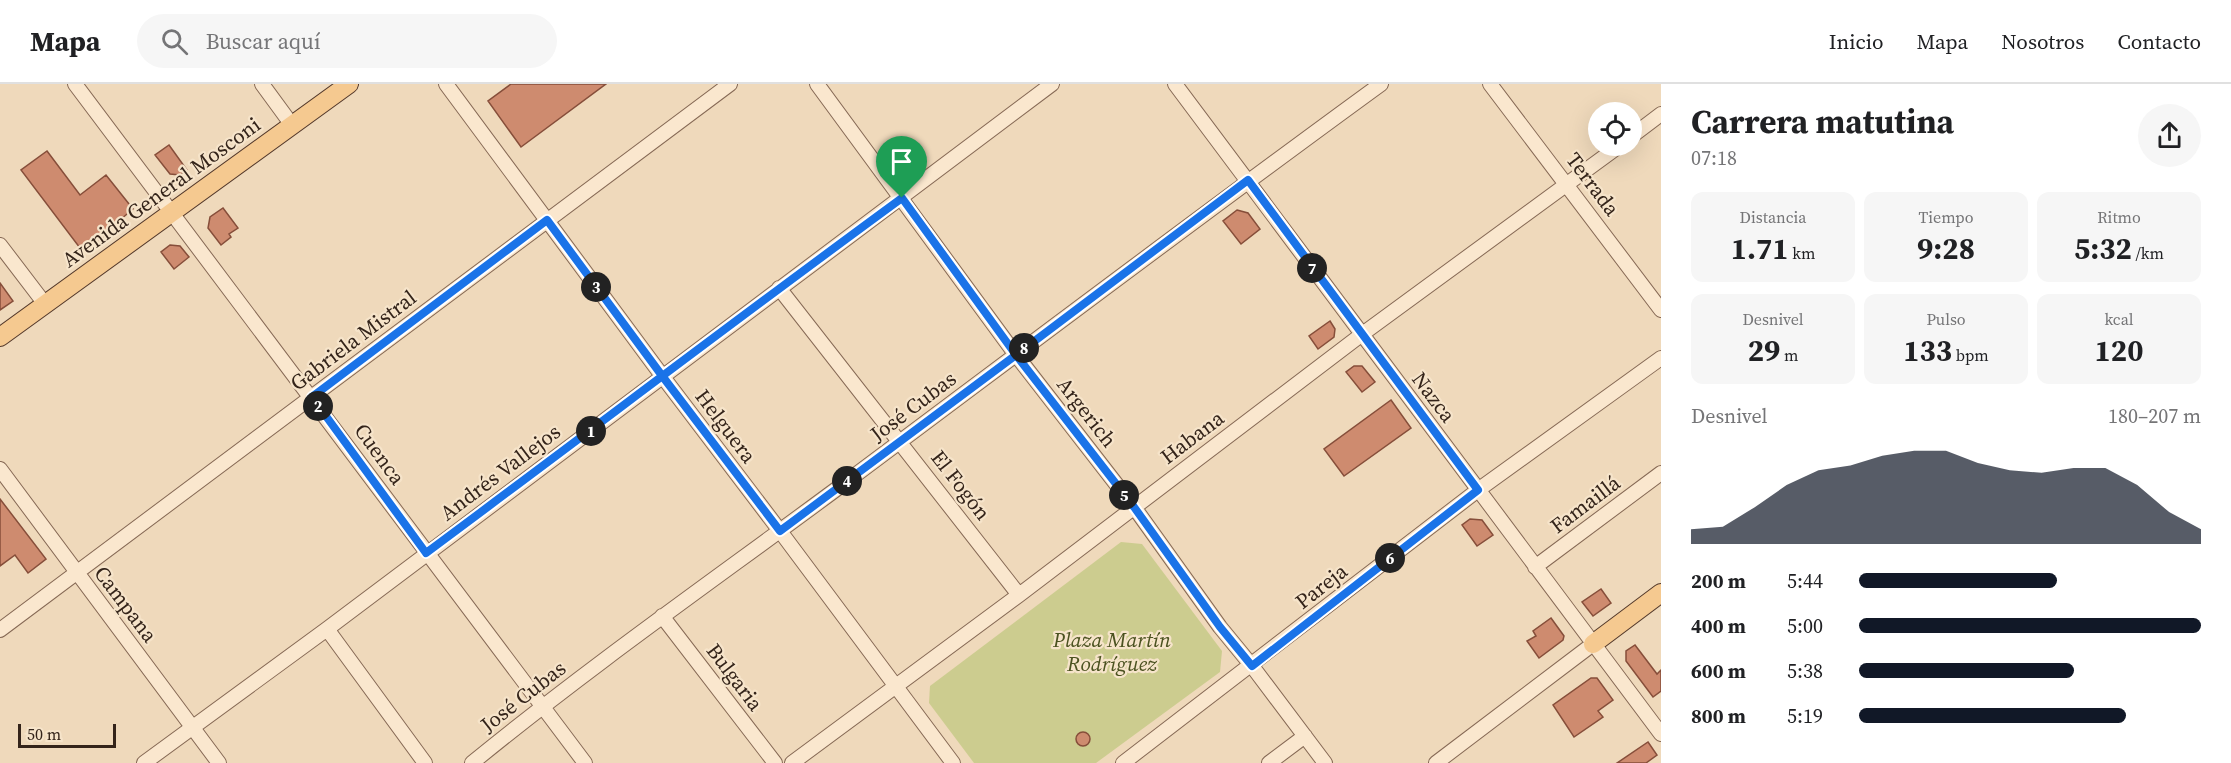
<!DOCTYPE html>
<html lang="es">
<head>
<meta charset="utf-8">
<style>
	:root { --surface:#fff; --page:#f6f6f6; --text:#202124; --muted:#757577; --line:#e0e0e0; --accent:#111827 }
	body { margin:0; font-family:"Source Serif 4",serif; background:var(--page); color:var(--text); height:100vh; display:flex; flex-direction:column; font-size:22px; white-space:nowrap }
	* { box-sizing:border-box; margin:0 }
	p { font-size:20px; color:var(--muted) }
	.icon { flex:none; width:33px; height:33px; fill:none; stroke:currentColor; stroke-width:2; stroke-linecap:round; stroke-linejoin:round }
	.map { position:relative; flex:1; overflow:hidden }
	.drawer { display:flex; flex-direction:column; background:var(--surface); width:570px }
	.drawer>* { flex:none }
	.buttons { position:absolute; left:1588px; top:18px; display:grid; gap:12px }
	.buttons a { display:grid; place-items:center; width:54px; height:54px; border-radius:50%; background:var(--surface); box-shadow:0 6px 24px #0002; font-size:30px }
	.scale { position:absolute; left:18px; bottom:15px; width:98px; box-sizing:border-box; padding-left:6px; border:3px solid #34241a; border-top:0; font-size:16px; line-height:21px; white-space:nowrap; color:#34241a; -webkit-text-stroke:4px #f6e4ca; paint-order:stroke }
	.pin { position:absolute; display:grid; place-items:center; width:51px; height:51px; color:#fff; margin:-62px -26px; border-radius:50% 50% 50% 0; rotate:-45deg; box-shadow:0 0 6px #0007 }
	.pin .icon { rotate:45deg }
	.km { position:absolute; width:30px; height:30px; margin:-15px; border-radius:50%; background:#222; color:#fff; font-size:16px; line-height:30px; text-align:center }
	.round { display:grid; place-items:center; flex:none; width:63px; height:63px; border-radius:32px; background:var(--page) }
	.summary { display:flex; align-items:center; justify-content:space-between; height:102px; padding:0 30px }
	h1 { font-size:33px; font-weight:700; line-height:45px }
	.metrics { display:grid; grid-template-columns:repeat(3,1fr); gap:9px; height:102px; padding:6px 30px }
	.metrics div { display:grid; align-content:center; border-radius:12px; background:var(--page); text-align:center }
	.metrics b { font-size:30px; font-weight:700 }
	.metrics small { font-size:16px; font-weight:400 }
	.metrics p { font-size:16px }
	.chart { height:168px; padding:12px 30px }
	.chart p { display:flex; justify-content:space-between }
	.chart svg { width:100%; height:108px; margin-top:6px; fill:var(--accent); opacity:.7 }
	ul { padding:0 30px; list-style:none; font-size:20px }
	li { display:grid; grid-template-columns:96px 72px 1fr; align-items:center; height:45px }
	li i { height:15px; border-radius:8px; background:var(--accent) }
	header { display:flex; align-items:center; gap:36px; box-sizing:border-box; height:84px; padding:0 30px; background:var(--surface); border-bottom:2px solid var(--line) }
	header strong { font-size:28px }
	nav { display:flex; gap:33px; margin-inline-start:auto; font-size:21px }
	.search { width:420px; height:54px; background:var(--page); display:flex; align-items:center; gap:15px; box-sizing:border-box; padding:0 21px; border-radius:33px; color:var(--muted); font-size:22px }
	main { display:flex; flex:1; min-height:0 }
	.map>svg:first-child { display:block }
	.green { fill:#cccc8f }
	.building { fill:#ce8b6f; stroke:#864e3a; stroke-width:1.5 }
	.lines { fill:none; stroke-linecap:round; stroke-linejoin:round }
	.minor-casing { stroke:#866955; stroke-width:16 }
	.major-casing { stroke:#53382a; stroke-width:20 }
	.minor { stroke:#fae7ce; stroke-width:14 }
	.major { stroke:#f5c990; stroke-width:18 }
	.route-casing { stroke:#fff; stroke-width:12 }
	.route { stroke:#1a73e8; stroke-width:8 }
	.labels { text-anchor:middle; dominant-baseline:central; stroke-width:4.5; stroke-linejoin:round; paint-order:stroke }
	.street-label { font-size:21px; fill:#34241a; stroke:#f6e4ca }
	.park-label { font-size:21px; font-style:italic; fill:#4b5220; stroke:#f6e4ca }
</style>
</head>
<body>
<header>
<strong>Mapa</strong>
<div class="search"><svg class="icon" aria-label="search" viewBox="0 0 24 24"><circle cx="10" cy="10" r="6"/><path d="M15 15l6 6"/></svg>Buscar aquí</div>
<nav><a>Inicio</a><a>Mapa</a><a>Nosotros</a><a>Contacto</a></nav>
</header>
<main>
<div class="map">
<svg width="1661" height="679" viewBox="0 0 1661 679">
	<rect width="100%" height="100%" fill="#efd9bb"/>
	<!-- green -->
	<path class="green" d="M 1121,458 L 1142,460 L 1222,567 L 1220,588 L 1096,679 L 974,679 L 929,619 L 930,602 Z"/>
	<!-- building -->
	<path class="building" d="M 511,0 L 606,0 L 521,63 L 488,17 Z
		M 169,61 L 187,86 L 180,91 L 170,90 L 155,71 Z
		M 47,67 L 80,111 L 106,91 L 133,125 L 107,147 L 109,149 L 83,168 L 21,86 Z
		M 223,124 L 238,144 L 229,150 L 231,153 L 221,161 L 208,144 L 210,133 Z
		M 1237,126 L 1248,129 L 1260,145 L 1241,160 L 1223,137 Z
		M 170,161 L 180,162 L 189,173 L 174,185 L 161,168 Z
		M 0,199 L 13,217 L 0,226 Z
		M 1330,237 L 1335,245 L 1334,253 L 1318,265 L 1309,252 Z
		M 1354,282 L 1362,282 L 1375,298 L 1362,308 L 1346,288 Z
		M 1391,316 L 1411,344 L 1344,392 L 1324,365 Z
		M 0,415 L 46,475 L 28,489 L 15,471 L 0,482 Z
		M 1470,435 L 1482,436 L 1493,451 L 1477,462 L 1462,441 Z
		M 1601,505 L 1611,519 L 1593,532 L 1582,518 Z
		M 1551,534 L 1564,552 L 1563,556 L 1539,574 L 1527,557 L 1536,552 L 1533,547 Z
		M 1635,561 L 1657,590 L 1661,586 L 1661,607 L 1653,613 L 1626,577 L 1626,567 Z
		M 1591,594 L 1597,594 L 1613,616 L 1598,627 L 1603,633 L 1574,653 L 1553,621 Z
		M1076 655a7 7 0 1 1 14 0a7 7 0 1 1-14 0Z
		M 1648,658 L 1657,671 L 1646,679 L 1617,679 Z"/>
	<g class="lines">
		<defs>
			<path id="minor" d="M 75,0 L 585,679
				M 262,0 L 292,41
				M 446,0 L 663,293 L 780,447 L 953,679
				M 817,0 L 1016,271 L 1134,423 L 1220,543 L 1252,582 L 1325,679
				M 1175,0 L 1661,650
				M 1490,0 L 1661,226
				M 1632,52 L 1661,30
				M 0,161 L 45,220
				M 779,204 L 1019,511
				M 0,385 L 219,679
				M 1535,483 L 1661,389
				M 662,532 L 775,679
				M 327,545 L 425,679
				M 0,546 L 730,0
				M 144,679 L 327,545 L 1052,0
				M 472,679 C 593,580 721,491 846,398 C 1024,265 1201,131 1381,0
				M 792,679 L 1019,511 L 1361,251 L 1619,62
				M 1123,679 L 1478,406 L 1661,274
				M 1269,679 L 1305,652
				M 1436,679 L 1593,560"/>
			<path id="major" d="M 0,253 L 349,0
				M 1593,560 L 1661,509"/>
		</defs>
		<!-- minor casing -->
		<use href="#minor" class="minor-casing"/>
		<!-- major casing -->
		<use href="#major" class="major-casing"/>
		<!-- minor -->
		<use href="#minor" class="minor"/>
		<!-- major -->
		<use href="#major" class="major"/>
	</g>
	<g class="lines">
		<defs>
			<path id="route" d="M 902,114 C 742,231 585,351 426,469 L 312,313 L 547,136 L 663,293 L 780,447 L 1016,271 L 1134,423 L 1220,543 L 1252,582 L 1478,406 L 1248,96 L 1016,271 L 902,114"/>
		</defs>
		<!-- route casing -->
		<use href="#route" class="route-casing"/>
		<!-- route -->
		<use href="#route" class="route"/>
	</g>
	<g class="labels">
		<!-- street labels -->
		<g class="street-label">
			<text transform="translate(1593 100) rotate(53)">Terrada</text>
			<text transform="translate(161 108) rotate(-36)">Avenida General Mosconi</text>
			<text transform="translate(353 256) rotate(-37)">Gabriela Mistral</text>
			<text transform="translate(1434 313) rotate(53)">Nazca</text>
			<text transform="translate(913 322) rotate(-37)">José Cubas</text>
			<text transform="translate(1087 328) rotate(52)">Argerich</text>
			<text transform="translate(726 342) rotate(53)">Helguera</text>
			<text transform="translate(1192 353) rotate(-37)">Habana</text>
			<text transform="translate(380 370) rotate(54)">Cuenca</text>
			<text transform="translate(500 388) rotate(-37)">Andrés Vallejos</text>
			<text transform="translate(961 401) rotate(52)">El Fogón</text>
			<text transform="translate(1585 420) rotate(-37)">Famaillá</text>
			<text transform="translate(1321 502) rotate(-38)">Pareja</text>
			<text transform="translate(126 520) rotate(53)">Campana</text>
			<text transform="translate(735 593) rotate(53)">Bulgaria</text>
			<text transform="translate(523 612) rotate(-38)">José Cubas</text>
		</g>
		<!-- park labels -->
		<g class="park-label">
			<text x="1112" y="555">Plaza Martín<tspan x="1112" dy="24">Rodríguez</tspan></text>
		</g>
	</g>
</svg>
<div class="buttons">
<a><svg class="icon" aria-label="locate" viewBox="0 0 24 24"><circle cx="12" cy="12" r="6"/><path d="M12 2v4M12 18v4M2 12h4M18 12h4"/></svg></a>
</div>
<div class="scale">50 m</div>
<div class="pin" style="left:902px;top:114px;background:#1e9e55"><svg class="icon" aria-label="arrive" viewBox="0 0 24 24"><path d="M6 21V4h12l-3 4 3 4H6"/></svg></div>
<b class="km" style="left:591px;top:347px">1</b>
<b class="km" style="left:318px;top:322px">2</b>
<b class="km" style="left:596px;top:203px">3</b>
<b class="km" style="left:847px;top:397px">4</b>
<b class="km" style="left:1124px;top:411px">5</b>
<b class="km" style="left:1390px;top:474px">6</b>
<b class="km" style="left:1312px;top:184px">7</b>
<b class="km" style="left:1024px;top:264px">8</b>
</div>
<section class="drawer">
<div class="summary"><div><h1>Carrera matutina</h1><p>07:18</p></div><a class="round"><svg class="icon" aria-label="share" viewBox="0 0 24 24"><path d="M12 15V3M7 8l5-5 5 5M5 13v7h14v-7"/></svg></a></div>
<div class="metrics">
<div><p>Distancia</p><b>1.71<small> km</small></b></div>
<div><p>Tiempo</p><b>9:28</b></div>
<div><p>Ritmo</p><b>5:32<small> /km</small></b></div>
</div>
<div class="metrics">
<div><p>Desnivel</p><b>29<small> m</small></b></div>
<div><p>Pulso</p><b>133<small> bpm</small></b></div>
<div><p>kcal</p><b>120</b></div>
</div>
<div class="chart"><p><span>Desnivel</span>180–207 m</p>
<svg viewBox="0 0 160 44" preserveAspectRatio="none"><path d="M0 44V38L10 37L20 29L30 20L40 14L50 12L60 8L70 6L80 6L90 11L100 14L110 15L120 13L130 13L140 20L150 31L160 38V44z"/></svg>
</div>
<ul>
<li><b>200 m</b>5:44<i style="width:58%"></i></li>
<li><b>400 m</b>5:00<i style="width:100%"></i></li>
<li><b>600 m</b>5:38<i style="width:63%"></i></li>
<li><b>800 m</b>5:19<i style="width:78%"></i></li>
</ul>
</section>
</main>
</body>
</html>
